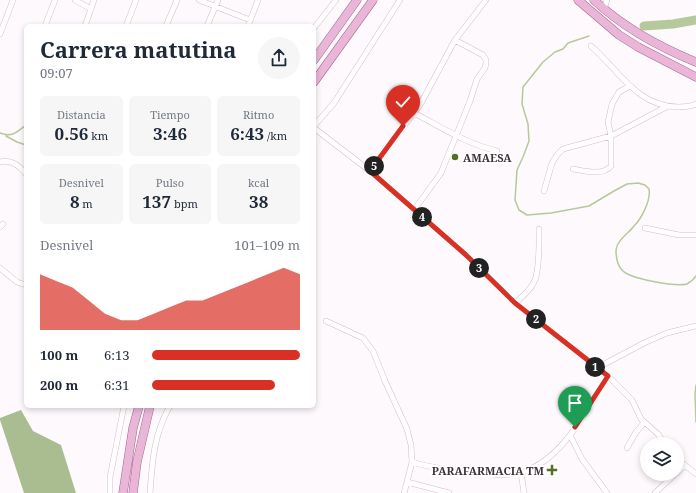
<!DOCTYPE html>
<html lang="es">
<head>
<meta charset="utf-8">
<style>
	:root { --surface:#fff; --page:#f6f6f7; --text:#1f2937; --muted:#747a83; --accent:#d93025 }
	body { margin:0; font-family:"Noto Serif",serif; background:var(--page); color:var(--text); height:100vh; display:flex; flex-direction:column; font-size:15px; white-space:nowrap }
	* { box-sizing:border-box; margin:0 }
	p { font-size:13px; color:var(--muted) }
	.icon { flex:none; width:22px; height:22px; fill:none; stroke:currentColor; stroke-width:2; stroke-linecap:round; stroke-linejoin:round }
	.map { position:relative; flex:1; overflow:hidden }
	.side { position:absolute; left:24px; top:24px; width:292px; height:384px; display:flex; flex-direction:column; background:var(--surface); border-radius:6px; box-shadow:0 2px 6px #0003 }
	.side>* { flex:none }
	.controls { position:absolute; left:640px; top:437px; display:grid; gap:8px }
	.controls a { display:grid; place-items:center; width:44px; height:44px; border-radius:50%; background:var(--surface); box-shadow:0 2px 6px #0003; font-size:20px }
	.pin { position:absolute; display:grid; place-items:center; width:34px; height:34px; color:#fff; margin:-41px -17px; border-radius:50% 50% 50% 0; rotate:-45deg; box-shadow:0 0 4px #0007 }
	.pin .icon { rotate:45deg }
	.km { position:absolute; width:20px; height:20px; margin:-10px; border-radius:50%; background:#222; color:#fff; font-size:11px; line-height:20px; text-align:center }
	.round { display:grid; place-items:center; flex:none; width:42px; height:42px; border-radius:21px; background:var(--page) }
	.head { display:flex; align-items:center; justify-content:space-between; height:68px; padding:0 16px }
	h1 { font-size:22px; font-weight:700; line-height:30px }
	.figures { display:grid; grid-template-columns:repeat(3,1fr); gap:6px; height:68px; padding:4px 16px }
	.figures div { display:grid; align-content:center; border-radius:6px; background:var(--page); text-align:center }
	.figures b { font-size:17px; font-weight:700 }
	.figures small { font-size:11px; font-weight:400 }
	.figures p { font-size:11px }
	.chart { height:112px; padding:8px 16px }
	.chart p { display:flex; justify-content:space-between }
	.chart svg { width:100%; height:72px; margin-top:4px; fill:var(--accent); opacity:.7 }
	ul { padding:0 16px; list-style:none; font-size:13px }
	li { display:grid; grid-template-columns:64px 48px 1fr; align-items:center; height:30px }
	li i { height:10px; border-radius:5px; background:var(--accent) }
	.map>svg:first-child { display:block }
	.forest { fill:#aabd90 }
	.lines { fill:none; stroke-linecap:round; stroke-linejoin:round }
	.stream { stroke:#b6c99c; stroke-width:1.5 }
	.river { stroke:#b6c99c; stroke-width:9 }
	.minor-casing { stroke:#d5bccb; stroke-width:6 }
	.primary-casing { stroke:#a4688f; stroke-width:9 }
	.minor { stroke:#fff; stroke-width:5 }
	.primary { stroke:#e9b6d8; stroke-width:8 }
	.route-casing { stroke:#fff; stroke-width:8 }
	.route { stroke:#d93025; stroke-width:5 }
	.poi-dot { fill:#546f22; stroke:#fff; stroke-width:1.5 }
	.labels { text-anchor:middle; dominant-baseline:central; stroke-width:4; stroke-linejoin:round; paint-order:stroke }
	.poi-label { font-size:11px; font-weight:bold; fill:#3d3339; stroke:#fff; text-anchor:start }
</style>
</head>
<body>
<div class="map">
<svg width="696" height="493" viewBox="0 0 696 493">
	<rect width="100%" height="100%" fill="#fef9fc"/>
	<!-- forest -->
	<path class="forest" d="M 21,410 L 33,431 L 61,445 L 76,493 L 24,493 L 0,420 L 0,418 Z"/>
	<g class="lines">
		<!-- stream -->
		<path class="stream" d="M 589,36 L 568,43 L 563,49 L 555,52 L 543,62 L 523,87 L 522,104 L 528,124 L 529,141 L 523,157 L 517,170 L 515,200 L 519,210 L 527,215 L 551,213 L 589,206 L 614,191 L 627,184 L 638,183 L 645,185 L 649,189 C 651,200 642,218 634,226 C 629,233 617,240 616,250 C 616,257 617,265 622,270 C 629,279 677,287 687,284 C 691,282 694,279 696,276
			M 0,133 C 12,138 17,132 26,125
			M 6,136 L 17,142 L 26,145
			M 696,385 L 695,394 L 696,422"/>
		<!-- river -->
		<path class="river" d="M 644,26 L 673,24 L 696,20"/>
		<defs>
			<path id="minor" d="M 75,0 L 91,9
				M 199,0 L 250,20
				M 604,9 L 607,0
				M 45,26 L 55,0
				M 85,26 L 94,0
				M 126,26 L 136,0
				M 166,26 L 177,0
				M 207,26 L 218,0
				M 248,26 L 258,0
				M 314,28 L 336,0
				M 0,34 L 13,0
				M 591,46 C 619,70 636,106 678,107 C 684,107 690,107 696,104
				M 414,113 C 441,127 467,144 497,151
				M 314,126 L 334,103 L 400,0
				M 314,128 L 370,171 L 466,255 L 515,303 L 608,376 L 632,400 L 641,419 L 658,434 L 665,444
				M 0,162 C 11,159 19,165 26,174
				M 573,169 C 585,171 603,176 611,166 L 611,136 L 608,122 L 612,104 L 619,92 L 630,86
				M 370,171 L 420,105 L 455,40 L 486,0
				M 544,191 L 552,163 L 557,155 L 563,149 L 611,136 L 666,107
				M 414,210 L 441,173 L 470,101 L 477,79 L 485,68 L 486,63 L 486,60 L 483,55 L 455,40
				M 0,227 L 3,224
				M 645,228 L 679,235 L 696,235
				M 0,268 L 17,282 L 26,285
				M 515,303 C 522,297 530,291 534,282 C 540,271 539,242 539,229
				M 326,321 L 363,338 L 373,351 L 385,381 L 407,429 L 411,445 L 412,462 L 407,482 L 449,493
				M 597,368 L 644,343 L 667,333 L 696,326
				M 570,435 L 582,459 L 607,493
				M 627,448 L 636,432 L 644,423
				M 677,459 L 696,474
				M 412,462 C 431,468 450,470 470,472 C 486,474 506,477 522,472 C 563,460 586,410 608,376
				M 521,472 L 524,493
				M 677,473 L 684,466
				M 110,493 L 110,477 L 124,406
				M 150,493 C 152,463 154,433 170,406
				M 404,493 L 407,482
				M 655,493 L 675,474"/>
			<path id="primary" d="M 578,0 L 619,35 L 638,47 L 696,77
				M 594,0 C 623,27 659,47 696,62
				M 314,60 L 357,0
				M 314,82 L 373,0
				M 123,493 L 133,428 L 139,406
				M 133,493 L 137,462 L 150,406"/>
		</defs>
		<!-- minor casing -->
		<use href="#minor" class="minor-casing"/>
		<!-- primary casing -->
		<use href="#primary" class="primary-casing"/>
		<!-- minor -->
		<use href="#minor" class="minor"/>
		<!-- primary -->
		<use href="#primary" class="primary"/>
	</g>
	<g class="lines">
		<defs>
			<path id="route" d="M 403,126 L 370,171 L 466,255 L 515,303 L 608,376 L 575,427"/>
		</defs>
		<!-- route casing -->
		<use href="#route" class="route-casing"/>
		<!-- route -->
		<use href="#route" class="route"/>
	</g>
	<!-- markers -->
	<g class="poi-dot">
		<circle cx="455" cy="157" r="4"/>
		<path d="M550 464h4v4h4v4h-4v4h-4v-4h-4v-4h4z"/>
	</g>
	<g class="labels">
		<!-- poi labels -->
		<g class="poi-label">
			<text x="463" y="157">AMAESA</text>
			<text x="544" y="470" text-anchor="end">PARAFARMACIA TM</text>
		</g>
	</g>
</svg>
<div class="controls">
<a><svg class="icon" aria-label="layers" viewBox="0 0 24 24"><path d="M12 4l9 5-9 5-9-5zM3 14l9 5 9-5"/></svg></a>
</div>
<div class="pin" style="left:575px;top:427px;background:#1e9e55"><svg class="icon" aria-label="arrive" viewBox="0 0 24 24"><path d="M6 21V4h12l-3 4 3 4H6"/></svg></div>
<div class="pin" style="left:403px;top:126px;background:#d93025"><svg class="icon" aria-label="check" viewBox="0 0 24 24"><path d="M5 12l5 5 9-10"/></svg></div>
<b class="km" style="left:595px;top:367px">1</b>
<b class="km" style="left:536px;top:319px">2</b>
<b class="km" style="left:479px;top:268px">3</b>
<b class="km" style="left:422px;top:217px">4</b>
<b class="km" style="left:374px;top:166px">5</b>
<section class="side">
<div class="head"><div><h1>Carrera matutina</h1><p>09:07</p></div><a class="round"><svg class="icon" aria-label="share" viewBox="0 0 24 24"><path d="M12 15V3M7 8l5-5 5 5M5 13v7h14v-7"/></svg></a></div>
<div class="figures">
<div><p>Distancia</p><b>0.56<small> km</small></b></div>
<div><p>Tiempo</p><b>3:46</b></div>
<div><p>Ritmo</p><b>6:43<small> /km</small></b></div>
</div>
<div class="figures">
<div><p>Desnivel</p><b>8<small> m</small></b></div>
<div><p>Pulso</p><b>137<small> bpm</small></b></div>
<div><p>kcal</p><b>38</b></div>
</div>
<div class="chart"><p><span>Desnivel</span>101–109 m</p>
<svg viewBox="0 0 160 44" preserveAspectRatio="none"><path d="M0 44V10L10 14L20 18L30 26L40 34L50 38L60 38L70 34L80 30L90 26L100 26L110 22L120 18L130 14L140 10L150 6L160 10V44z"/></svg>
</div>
<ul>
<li><b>100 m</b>6:13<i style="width:100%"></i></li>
<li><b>200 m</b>6:31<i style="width:83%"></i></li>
</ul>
</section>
</div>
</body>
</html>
